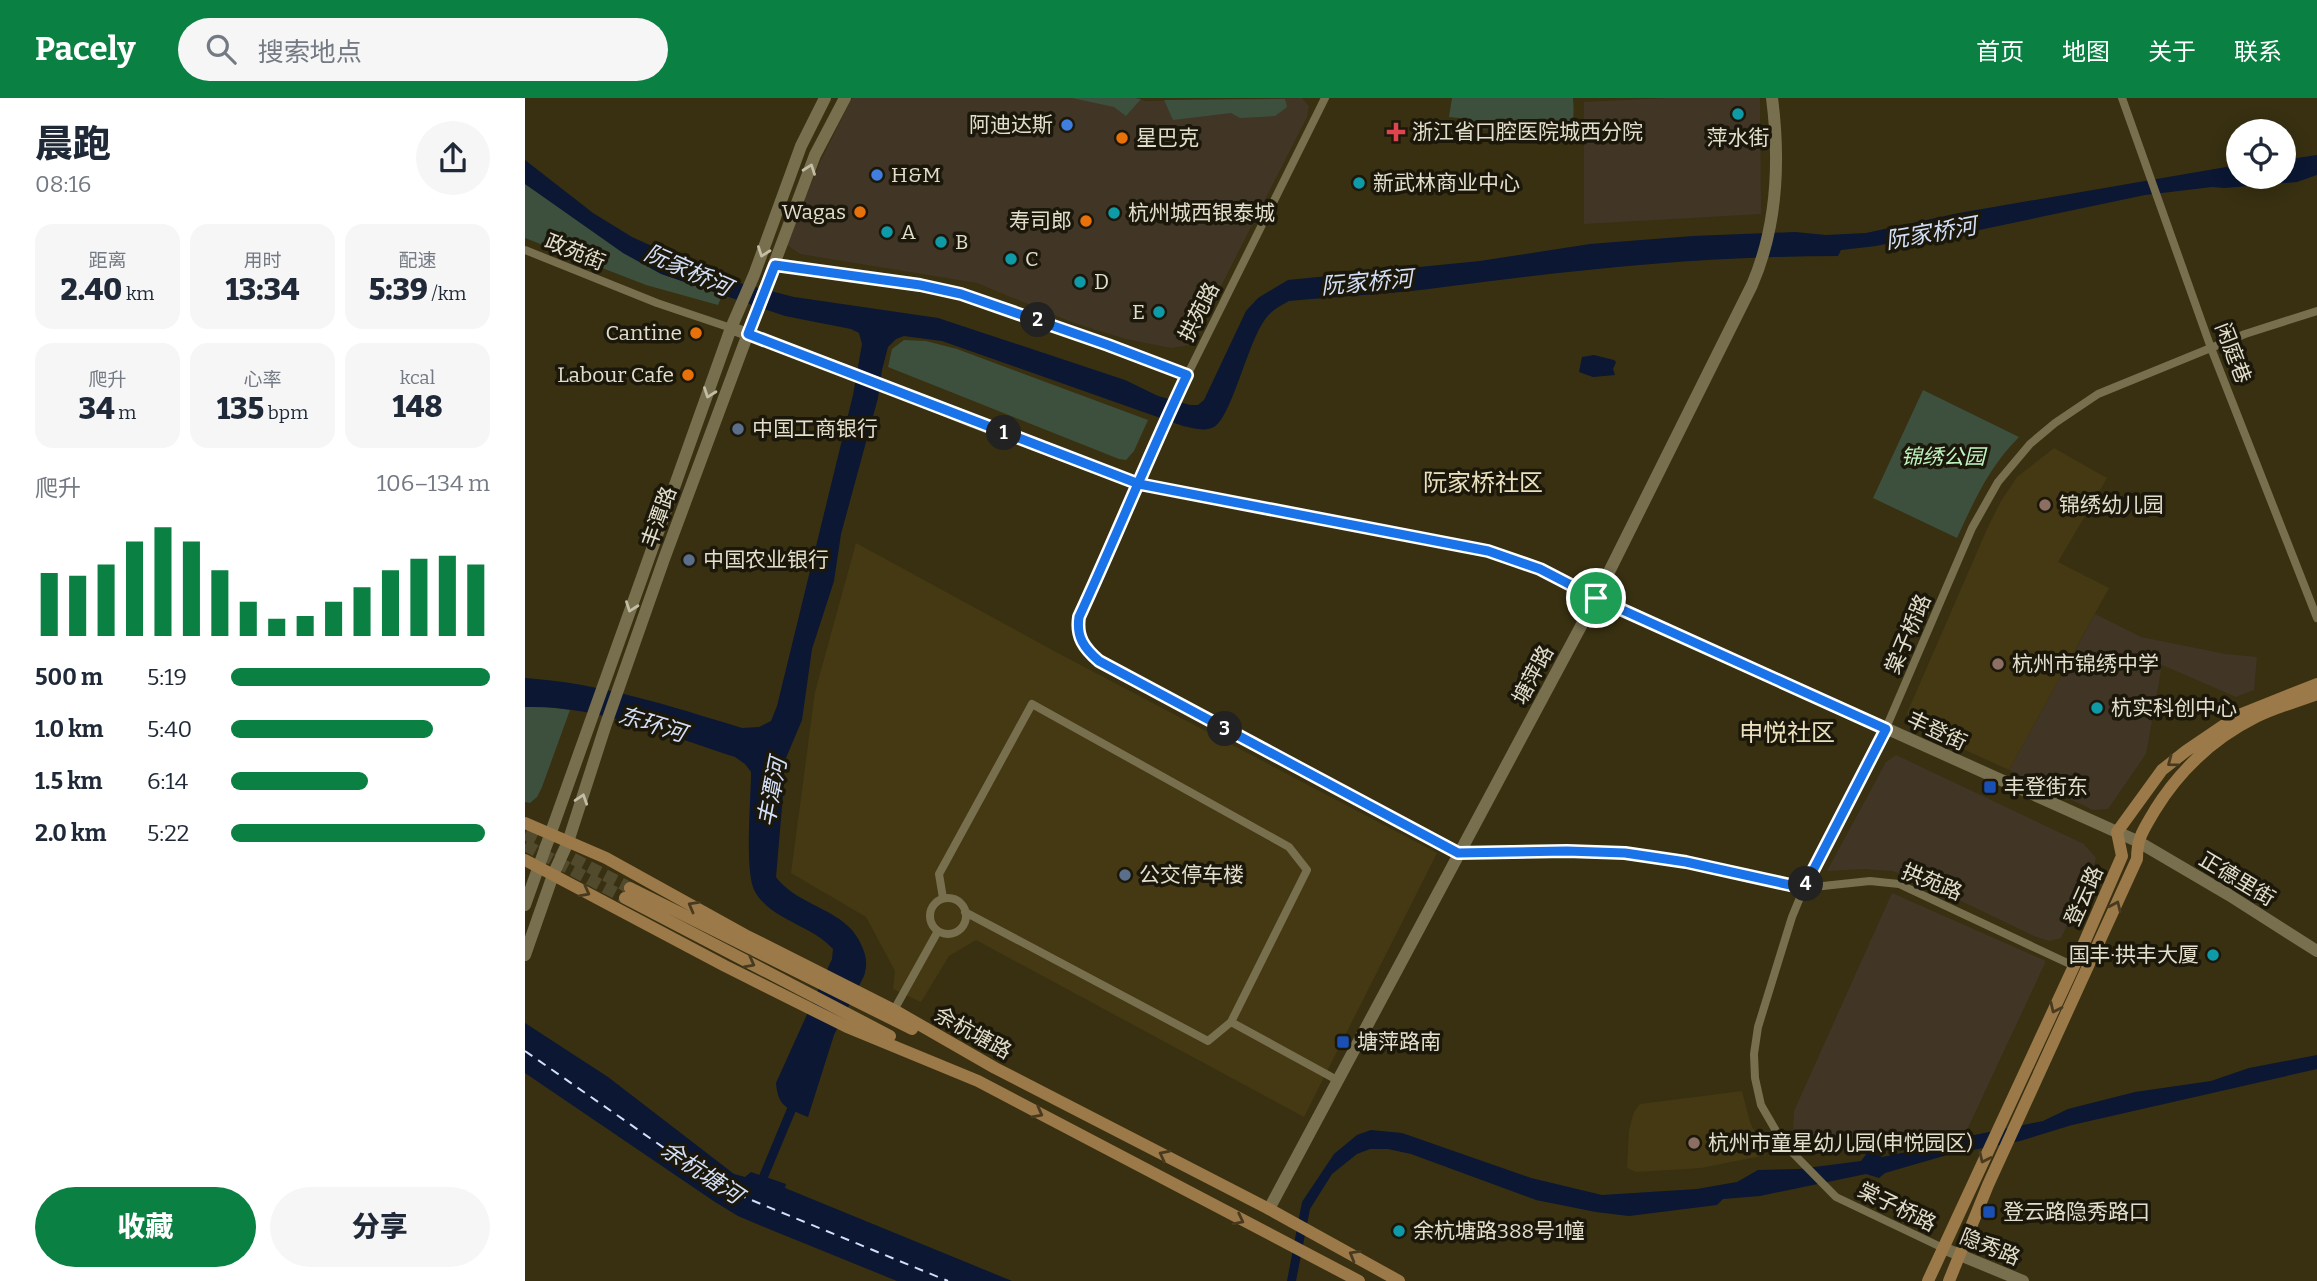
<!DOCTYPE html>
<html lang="zh">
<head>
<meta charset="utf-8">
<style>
	:root { --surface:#fff; --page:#f6f6f7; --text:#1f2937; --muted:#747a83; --accent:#0b8043 }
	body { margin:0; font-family:Bitter,"Noto Sans SC",serif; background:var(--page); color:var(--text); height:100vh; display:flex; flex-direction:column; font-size:26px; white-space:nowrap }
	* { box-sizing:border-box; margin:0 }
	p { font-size:23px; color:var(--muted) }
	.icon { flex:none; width:38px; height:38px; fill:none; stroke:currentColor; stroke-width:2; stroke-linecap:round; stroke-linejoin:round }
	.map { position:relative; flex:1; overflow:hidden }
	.panel { display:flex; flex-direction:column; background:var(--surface); width:525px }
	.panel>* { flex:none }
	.tools { position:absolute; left:1701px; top:21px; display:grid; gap:14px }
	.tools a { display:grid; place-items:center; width:70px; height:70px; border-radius:50%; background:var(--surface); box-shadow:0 4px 18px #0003; font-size:35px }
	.pin { position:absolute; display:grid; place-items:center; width:60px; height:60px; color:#fff; margin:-30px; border:4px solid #fff; border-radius:50%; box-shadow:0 2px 7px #0007 }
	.km { position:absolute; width:35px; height:35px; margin:-18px; border-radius:50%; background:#222; color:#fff; font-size:19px; line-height:35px; text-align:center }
	.round { display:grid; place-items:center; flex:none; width:74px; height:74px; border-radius:37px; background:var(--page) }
	.summary { display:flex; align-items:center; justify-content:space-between; height:119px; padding:0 35px }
	h1 { font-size:38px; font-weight:800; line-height:52px }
	.stats { display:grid; grid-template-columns:repeat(3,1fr); gap:10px; height:119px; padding:7px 35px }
	.stats div { display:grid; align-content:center; border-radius:18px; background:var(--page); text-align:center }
	.stats b { font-size:30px; font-weight:800 }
	.stats small { font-size:19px; font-weight:400 }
	.stats p { font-size:19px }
	.chart { height:196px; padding:14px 35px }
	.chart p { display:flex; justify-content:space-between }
	.chart svg { width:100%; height:126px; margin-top:7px; stroke:var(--accent); stroke-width:6 }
	.primary-button { display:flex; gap:14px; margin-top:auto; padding:14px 35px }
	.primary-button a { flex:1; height:80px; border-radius:42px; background:var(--accent); color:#fff; font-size:28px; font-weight:800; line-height:80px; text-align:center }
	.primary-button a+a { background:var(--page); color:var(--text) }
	ul { padding:0 35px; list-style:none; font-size:23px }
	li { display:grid; grid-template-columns:112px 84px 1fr; align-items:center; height:52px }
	li i { height:18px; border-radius:9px; background:var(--accent) }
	header { display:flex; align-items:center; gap:42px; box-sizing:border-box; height:98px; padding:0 35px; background:var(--accent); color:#fff }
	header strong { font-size:33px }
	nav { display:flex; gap:38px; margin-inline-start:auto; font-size:24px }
	.search { width:490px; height:63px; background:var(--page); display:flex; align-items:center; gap:18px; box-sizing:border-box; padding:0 24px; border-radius:38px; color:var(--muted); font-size:26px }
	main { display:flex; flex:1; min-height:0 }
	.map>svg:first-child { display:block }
	.commercial { fill:#413526 }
	.built { fill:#443912 }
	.green { fill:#3d503d }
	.water { fill:#0b1733 }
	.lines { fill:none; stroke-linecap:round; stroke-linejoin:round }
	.canal { stroke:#0b1733; stroke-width:9 }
	.ferry { stroke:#d3dff7; stroke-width:2; stroke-dasharray:9 7; stroke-linecap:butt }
	.primary-tunnel { stroke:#524a2d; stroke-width:12; stroke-dasharray:12 6; stroke-linecap:butt }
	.street { stroke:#786f4f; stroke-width:8 }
	.secondary { stroke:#786f4f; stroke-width:12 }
	.primary { stroke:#9b7948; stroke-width:12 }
	.oneway { stroke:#c3bda6 }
	.oneway2 { stroke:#483a20 }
	.route-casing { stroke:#fff; stroke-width:14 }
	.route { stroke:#1a73e8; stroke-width:9 }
	.culture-dot { fill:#0f9aa8; stroke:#1b180b; stroke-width:2.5 }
	.shop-dot { fill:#3f7fe0; stroke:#1b180b; stroke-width:2.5 }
	.health-dot { fill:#e0444e; stroke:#1b180b; stroke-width:2.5 }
	.food-dot { fill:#e8710a; stroke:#1b180b; stroke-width:2.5 }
	.service-dot { fill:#5c6f8a; stroke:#1b180b; stroke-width:2.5 }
	.education-dot { fill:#8d6e63; stroke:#1b180b; stroke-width:2.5 }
	.transit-dot { fill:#1a4fb4; stroke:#1b180b; stroke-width:2.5 }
	.labels { text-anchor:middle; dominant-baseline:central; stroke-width:7; stroke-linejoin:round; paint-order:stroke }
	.poi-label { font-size:21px; fill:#e3decc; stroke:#1b180b; text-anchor:start }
	.street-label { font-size:21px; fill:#e3decc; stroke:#1b180b }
	.park-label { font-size:21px; font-style:italic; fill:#c0f4c1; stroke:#1b180b }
	.water-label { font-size:23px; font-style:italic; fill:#d3dff7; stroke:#1b180b }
	.quarter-label { font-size:24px; fill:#ebe1be; stroke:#1b180b }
</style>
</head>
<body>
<header>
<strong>Pacely</strong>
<div class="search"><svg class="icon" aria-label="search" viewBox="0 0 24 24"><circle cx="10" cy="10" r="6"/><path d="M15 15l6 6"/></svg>搜索地点</div>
<nav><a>首页</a><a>地图</a><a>关于</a><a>联系</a></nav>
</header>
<main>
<section class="panel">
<div class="summary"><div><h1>晨跑</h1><p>08:16</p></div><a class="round"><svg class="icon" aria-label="share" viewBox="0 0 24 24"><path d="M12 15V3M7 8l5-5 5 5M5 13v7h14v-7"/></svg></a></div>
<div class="stats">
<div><p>距离</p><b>2.40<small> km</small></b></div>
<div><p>用时</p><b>13:34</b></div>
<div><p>配速</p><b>5:39<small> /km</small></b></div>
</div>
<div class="stats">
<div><p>爬升</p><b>34<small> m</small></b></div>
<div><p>心率</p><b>135<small> bpm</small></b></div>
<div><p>kcal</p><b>148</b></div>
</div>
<div class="chart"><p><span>爬升</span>106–134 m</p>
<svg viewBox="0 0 160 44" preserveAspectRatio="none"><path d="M5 44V22M15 44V23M25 44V19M35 44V11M45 44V6M55 44V11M65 44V21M75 44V32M85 44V38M95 44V37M105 44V32M115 44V27M125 44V21M135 44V17M145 44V16M155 44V19"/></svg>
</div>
<ul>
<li><b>500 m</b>5:19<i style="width:100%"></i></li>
<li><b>1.0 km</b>5:40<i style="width:78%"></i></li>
<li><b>1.5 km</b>6:14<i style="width:53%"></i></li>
<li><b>2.0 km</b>5:22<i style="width:98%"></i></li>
</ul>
<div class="primary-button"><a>收藏</a><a>分享</a></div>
</section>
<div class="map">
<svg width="1792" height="1183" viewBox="0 0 1792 1183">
	<rect width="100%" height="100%" fill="#383011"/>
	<!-- commercial -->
	<path class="commercial" d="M 327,0 L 610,0 L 621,3 L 777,0 L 784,8 L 782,19 L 666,247 L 646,250 L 601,241 L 549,225 L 452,185 L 275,156 L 261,146 L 296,62 Z
		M 1140,0 L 1235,0 L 1236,116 L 1059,126 L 1059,4 Z
		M 1570,516 L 1616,539 L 1701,556 L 1732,559 L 1729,592 L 1711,599 L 1637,567 L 1621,656 L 1583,711 L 1568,712 L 1484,672 Z
		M 1371,657 L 1559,746 L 1571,760 L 1568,773 L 1536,840 L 1524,843 L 1509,838 L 1388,780 L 1367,773 L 1339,771 L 1302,773 L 1361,664 Z
		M 1367,795 L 1521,863 L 1442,1032 L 1278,1042 L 1268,1037 L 1269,1013 Z"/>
	<!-- built -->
	<path class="built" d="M 1529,350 L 1582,380 L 1533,464 L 1584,490 L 1484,672 L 1388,628 L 1382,615 L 1462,431 L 1476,403 L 1492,379 Z
		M 331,445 L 531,554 L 912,755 L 779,1019 L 451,842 L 424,858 L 396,904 L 368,891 L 370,873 L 341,819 L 266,775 L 290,594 Z
		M 1217,993 L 1225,1024 L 1241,1057 L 1176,1070 L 1111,1074 L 1102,1070 L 1104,1032 L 1109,1014 L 1115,1006 Z"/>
	<!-- green -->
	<path class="green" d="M 547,0 L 610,0 L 616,1 L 601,18 L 589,9 Z
		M 927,0 L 1048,0 C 1051,39 1043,33 1009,37 L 1008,30 L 945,32 L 944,21 L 924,19 Z
		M 760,1 L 762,9 L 750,18 L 715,20 L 706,15 L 648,22 L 639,2 Z
		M 0,86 L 137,176 L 197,197 L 193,207 L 121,187 L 0,140 Z
		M 379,242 L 401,243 L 432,251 L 623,322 L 609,353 L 601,362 L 594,361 L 363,269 L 367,251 Z
		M 1398,292 L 1494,339 C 1464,369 1449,403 1432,440 L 1348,400 Z
		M 0,609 L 25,609 L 45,612 L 17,689 L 12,699 L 5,705 L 0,704 Z"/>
	<!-- water -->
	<path class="water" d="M 1792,57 L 1792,77 L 1772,84 L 1699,90 L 1687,89 L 1620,97 L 1440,135 L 1421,137 L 1416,134 L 1351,148 L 1316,152 L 1313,158 C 1181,158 1049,172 919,189 C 868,196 816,198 764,203 C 755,208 745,213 739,223 C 723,245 706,320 689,329 C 680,334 668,330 658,328 L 417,243 L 379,238 L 371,241 L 363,249 L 357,272 L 353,300 L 316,436 L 309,483 L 287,551 L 277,622 L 258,667 L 255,689 L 258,697 L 251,779 C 275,811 324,810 338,851 C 342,861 342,868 339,878 L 309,937 L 283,1019 C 262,1010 253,1009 251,985 L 307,861 L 308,851 C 294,835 272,828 253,816 C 244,811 231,799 228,789 C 220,766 226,701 226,674 L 220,666 L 210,659 C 142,637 72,607 0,609 L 0,580 C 75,585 145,608 217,630 L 234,629 L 246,623 L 252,608 L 328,297 L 337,246 L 334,235 L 326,231 L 260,218 L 136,176 L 98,155 L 0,86 L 0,62 L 68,115 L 107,139 L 199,181 L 269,199 L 413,220 L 600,282 L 633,298 L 665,307 L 673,307 L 679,302 L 721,213 L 733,200 L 763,182 L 955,163 L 1065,146 L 1168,138 L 1270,134 L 1301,137 L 1341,135 L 1434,115 L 1713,67 L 1713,79 L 1759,79 L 1759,62 Z
		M 1069,257 L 1089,262 L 1091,264 L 1088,271 L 1090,277 L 1068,279 L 1054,274 L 1057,259 Z
		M 0,925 L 83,979 L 209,1076 L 220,1079 L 226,1074 L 261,1086 L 260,1090 L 487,1183 L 372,1183 L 244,1131 L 213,1118 L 190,1104 L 0,975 Z
		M 1792,957 L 1792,971 L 1547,1027 L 1495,1043 L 1422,1057 L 1360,1075 L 1354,1080 L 1341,1076 L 1235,1098 L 1198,1101 L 1192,1107 L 1104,1118 L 1071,1114 L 1011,1102 L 886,1056 L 863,1051 L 845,1051 L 832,1056 L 807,1076 L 785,1111 L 771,1183 L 762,1183 L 777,1104 L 809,1056 L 832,1037 L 846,1032 L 877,1035 L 1006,1080 L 1077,1097 L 1172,1091 L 1212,1084 L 1233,1072 L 1274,1071 L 1336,1063 L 1342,1055 L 1348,1054 L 1357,1059 L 1396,1051 L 1425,1042 L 1518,1023 L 1543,1011 L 1610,994 L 1686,983 L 1724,970 Z"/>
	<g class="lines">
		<!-- canal -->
		<path class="canal" d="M 235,1087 L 270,1003"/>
		<!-- ferry -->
		<path class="ferry" d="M 0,953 L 155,1061 L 219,1099 L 423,1183"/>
		<!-- primary-tunnel -->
		<path class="primary-tunnel" d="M 0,736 L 105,790
			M 0,747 L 100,800"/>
		<!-- street -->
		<path class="street" d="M 800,0 L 639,324 L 554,519 C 550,545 567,558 587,571 L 933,755 L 1042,753 L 1100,755 L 1161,764 L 1279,790 L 1345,783 L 1374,786 L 1549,868
			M 1597,0 L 1686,250 L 1792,520
			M 0,152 L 132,205 L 206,230
			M 250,167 L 395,187 L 436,196 L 587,248 L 662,277
			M 418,800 L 414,776 L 507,606 L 764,749 L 782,772 L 706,924 L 683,943 L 440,814
			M405 818a18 18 0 1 1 36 0a18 18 0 1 1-36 0Z
			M 369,912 L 413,833
			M 706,924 L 812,982
			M 1418,1150 L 1311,1099 L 1258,1045 L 1236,1007 L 1230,980 L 1229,956 L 1233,929 L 1267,819 L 1279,790 L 1361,630 L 1447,430 L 1473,384 L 1505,346 L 1530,325 L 1573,296 L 1720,236 L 1792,213"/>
		<!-- secondary -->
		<path class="secondary" d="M 206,230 L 333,277 L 448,324 L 614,386 L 963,453 L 1015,471 L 1071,500 L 1612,743 L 1704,797 L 1792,853
			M 0,807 L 206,230 L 229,177 L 276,48 L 300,0
			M 0,857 L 28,777 L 43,744 L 81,626 L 139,461 L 212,265 L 290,57 L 320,0
			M 744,1111 L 1071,500 L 1227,187 C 1252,129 1255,62 1247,0
			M 1418,1150 L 1498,1183"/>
		<!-- primary -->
		<path class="primary" d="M 0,725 L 81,760 L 220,837 L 369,912 L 470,970 L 744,1111 L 874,1183
			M 0,762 L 200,868 L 322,929 L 453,983 L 834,1183
			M 105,790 L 387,931
			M 100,800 L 365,938
			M 1403,1183 L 1549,868 L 1597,758 L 1592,734 L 1637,672 L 1661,653 L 1714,617 L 1792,586
			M 1424,1183 L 1463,1087 L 1612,761 C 1612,739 1619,731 1630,712 C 1654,673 1689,640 1731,619 C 1750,609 1772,604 1792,596"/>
	</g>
	<!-- one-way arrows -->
	<defs><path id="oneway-chevron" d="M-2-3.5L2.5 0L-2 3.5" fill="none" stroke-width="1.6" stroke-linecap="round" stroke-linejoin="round" transform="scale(1.75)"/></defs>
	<g class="oneway">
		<use href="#oneway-chevron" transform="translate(285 71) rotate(-70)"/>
		<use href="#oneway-chevron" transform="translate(238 154) rotate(110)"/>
		<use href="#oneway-chevron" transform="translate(184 295) rotate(110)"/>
		<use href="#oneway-chevron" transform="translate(106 509) rotate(110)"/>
		<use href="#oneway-chevron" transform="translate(57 701) rotate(-72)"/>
	</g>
	<g class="oneway2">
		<use href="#oneway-chevron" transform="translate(1647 664) rotate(143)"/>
		<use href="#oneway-chevron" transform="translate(60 794) rotate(28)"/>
		<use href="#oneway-chevron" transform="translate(168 808) rotate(-151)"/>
		<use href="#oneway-chevron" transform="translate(1591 808) rotate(-66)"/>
		<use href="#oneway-chevron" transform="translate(225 865) rotate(28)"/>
		<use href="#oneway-chevron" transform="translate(1530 910) rotate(115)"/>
		<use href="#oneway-chevron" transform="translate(513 1015) rotate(28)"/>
		<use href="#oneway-chevron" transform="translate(639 1057) rotate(-153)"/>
		<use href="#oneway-chevron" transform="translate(1459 1060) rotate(115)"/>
		<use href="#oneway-chevron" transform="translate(714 1122) rotate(27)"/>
		<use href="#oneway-chevron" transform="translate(829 1157) rotate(-150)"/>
	</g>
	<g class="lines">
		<defs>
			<path id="route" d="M 1071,500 L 1015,471 L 963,453 L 614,386 L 223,236 L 250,167 L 395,187 L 436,196 L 583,247 L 662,277 C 624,357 591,439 554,519 C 551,539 559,550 574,563 L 933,755 L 1042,753 L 1100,755 L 1161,764 L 1279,790 L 1361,631 L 1071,500"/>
		</defs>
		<!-- route casing -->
		<use href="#route" class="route-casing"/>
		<!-- route -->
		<use href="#route" class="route"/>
	</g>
	<!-- markers -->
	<g class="culture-dot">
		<circle cx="1213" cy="16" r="7"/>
		<circle cx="834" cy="85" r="7"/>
		<circle cx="589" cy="115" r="7"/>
		<circle cx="362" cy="134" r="7"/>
		<circle cx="416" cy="144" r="7"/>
		<circle cx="486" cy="161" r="7"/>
		<circle cx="555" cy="184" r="7"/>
		<circle cx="634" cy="214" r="7"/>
		<circle cx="1572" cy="610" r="7"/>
		<circle cx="1688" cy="857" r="7"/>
		<circle cx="874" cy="1133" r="7"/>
	</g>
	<g class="shop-dot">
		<circle cx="542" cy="27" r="7"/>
		<circle cx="352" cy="77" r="7"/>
	</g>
	<path class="health-dot" d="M867.5 23.5h7v7h7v7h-7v7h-7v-7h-7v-7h7z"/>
	<g class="food-dot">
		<circle cx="597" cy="40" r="7"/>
		<circle cx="335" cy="114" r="7"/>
		<circle cx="561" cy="123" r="7"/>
		<circle cx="171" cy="235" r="7"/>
		<circle cx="163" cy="277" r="7"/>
	</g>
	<g class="service-dot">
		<circle cx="213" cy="331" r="7"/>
		<circle cx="164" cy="462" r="7"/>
		<circle cx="600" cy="777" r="7"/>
	</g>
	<g class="education-dot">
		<circle cx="1520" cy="407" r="7"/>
		<circle cx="1473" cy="566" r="7"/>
		<circle cx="1169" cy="1045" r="7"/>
	</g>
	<g class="transit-dot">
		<rect x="1458" y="682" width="14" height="14" rx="3.5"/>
		<rect x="811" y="937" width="14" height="14" rx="3.5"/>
		<rect x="1457" y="1107" width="14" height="14" rx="3.5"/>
	</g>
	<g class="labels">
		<!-- poi labels -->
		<g class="poi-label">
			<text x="528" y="27" text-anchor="end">阿迪达斯</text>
			<text x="887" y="34">浙江省口腔医院城西分院</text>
			<text x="611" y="40">星巴克</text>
			<text x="1213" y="40" text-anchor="middle">萍水街</text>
			<text x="366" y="77">H&amp;M</text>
			<text x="848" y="85">新武林商业中心</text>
			<text x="321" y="114" text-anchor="end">Wagas</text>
			<text x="603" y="115">杭州城西银泰城</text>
			<text x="547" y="123" text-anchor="end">寿司郎</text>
			<text x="376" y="134">A</text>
			<text x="430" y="144">B</text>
			<text x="500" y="161">C</text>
			<text x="569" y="184">D</text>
			<text x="620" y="214" text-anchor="end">E</text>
			<text x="157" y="235" text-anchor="end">Cantine</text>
			<text x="149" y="277" text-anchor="end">Labour Cafe</text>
			<text x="227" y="331">中国工商银行</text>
			<text x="1534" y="407">锦绣幼儿园</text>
			<text x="178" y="462">中国农业银行</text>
			<text x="1487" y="566">杭州市锦绣中学</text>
			<text x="1586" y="610">杭实科创中心</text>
			<text x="1479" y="689">丰登街东</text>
			<text x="614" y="777">公交停车楼</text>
			<text x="1674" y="857" text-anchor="end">国丰·拱丰大厦</text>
			<text x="832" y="944">塘萍路南</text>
			<text x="1183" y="1045">杭州市童星幼儿园(申悦园区)</text>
			<text x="1478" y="1114">登云路隐秀路口</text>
			<text x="888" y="1133">余杭塘路388号1幢</text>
		</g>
		<!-- street labels -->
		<g class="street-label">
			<text transform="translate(50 154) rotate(22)">政苑街</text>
			<text transform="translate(674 214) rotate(-63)">拱苑路</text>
			<text transform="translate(1708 255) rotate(69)">闲庭巷</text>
			<text transform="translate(134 419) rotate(-70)">丰潭路</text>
			<text transform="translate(1383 536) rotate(-67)">棠子桥路</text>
			<text transform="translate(1008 577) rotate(-62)">塘萍路</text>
			<text transform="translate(1412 633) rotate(25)">丰登街</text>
			<text transform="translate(1712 781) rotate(31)">正德里街</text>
			<text transform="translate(1407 784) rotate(22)">拱苑路</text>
			<text transform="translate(1559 798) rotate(-66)">登云路</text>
			<text transform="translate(448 935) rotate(29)">余杭塘路</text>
			<text transform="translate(1372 1109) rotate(26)">棠子桥路</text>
			<text transform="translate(1465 1149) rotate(22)">隐秀路</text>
		</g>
		<!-- park labels -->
		<g class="park-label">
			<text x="1418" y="359">锦绣公园</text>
		</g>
		<!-- water labels -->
		<g class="water-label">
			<text transform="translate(1406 135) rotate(-10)">阮家桥河</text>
			<text transform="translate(163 172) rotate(24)">阮家桥河</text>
			<text transform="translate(842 184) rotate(-5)">阮家桥河</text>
			<text transform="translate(127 626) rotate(17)">东环河</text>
			<text transform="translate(247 694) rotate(-79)">丰潭河</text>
			<text transform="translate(177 1074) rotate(34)">余杭塘河</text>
		</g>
		<!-- quarter labels -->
		<g class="quarter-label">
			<text x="958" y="385">阮家桥社区</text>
			<text x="1262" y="635">申悦社区</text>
		</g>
	</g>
</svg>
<div class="tools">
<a><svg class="icon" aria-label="locate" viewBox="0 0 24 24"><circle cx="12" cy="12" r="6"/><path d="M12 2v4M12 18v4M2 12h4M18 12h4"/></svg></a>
</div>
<div class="pin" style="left:1071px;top:500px;background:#1e9e55"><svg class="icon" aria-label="arrive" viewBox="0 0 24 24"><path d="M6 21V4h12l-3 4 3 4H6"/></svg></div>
<b class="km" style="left:479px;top:335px">1</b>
<b class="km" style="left:513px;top:222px">2</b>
<b class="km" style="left:700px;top:631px">3</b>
<b class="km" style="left:1281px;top:786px">4</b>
</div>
</main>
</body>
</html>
